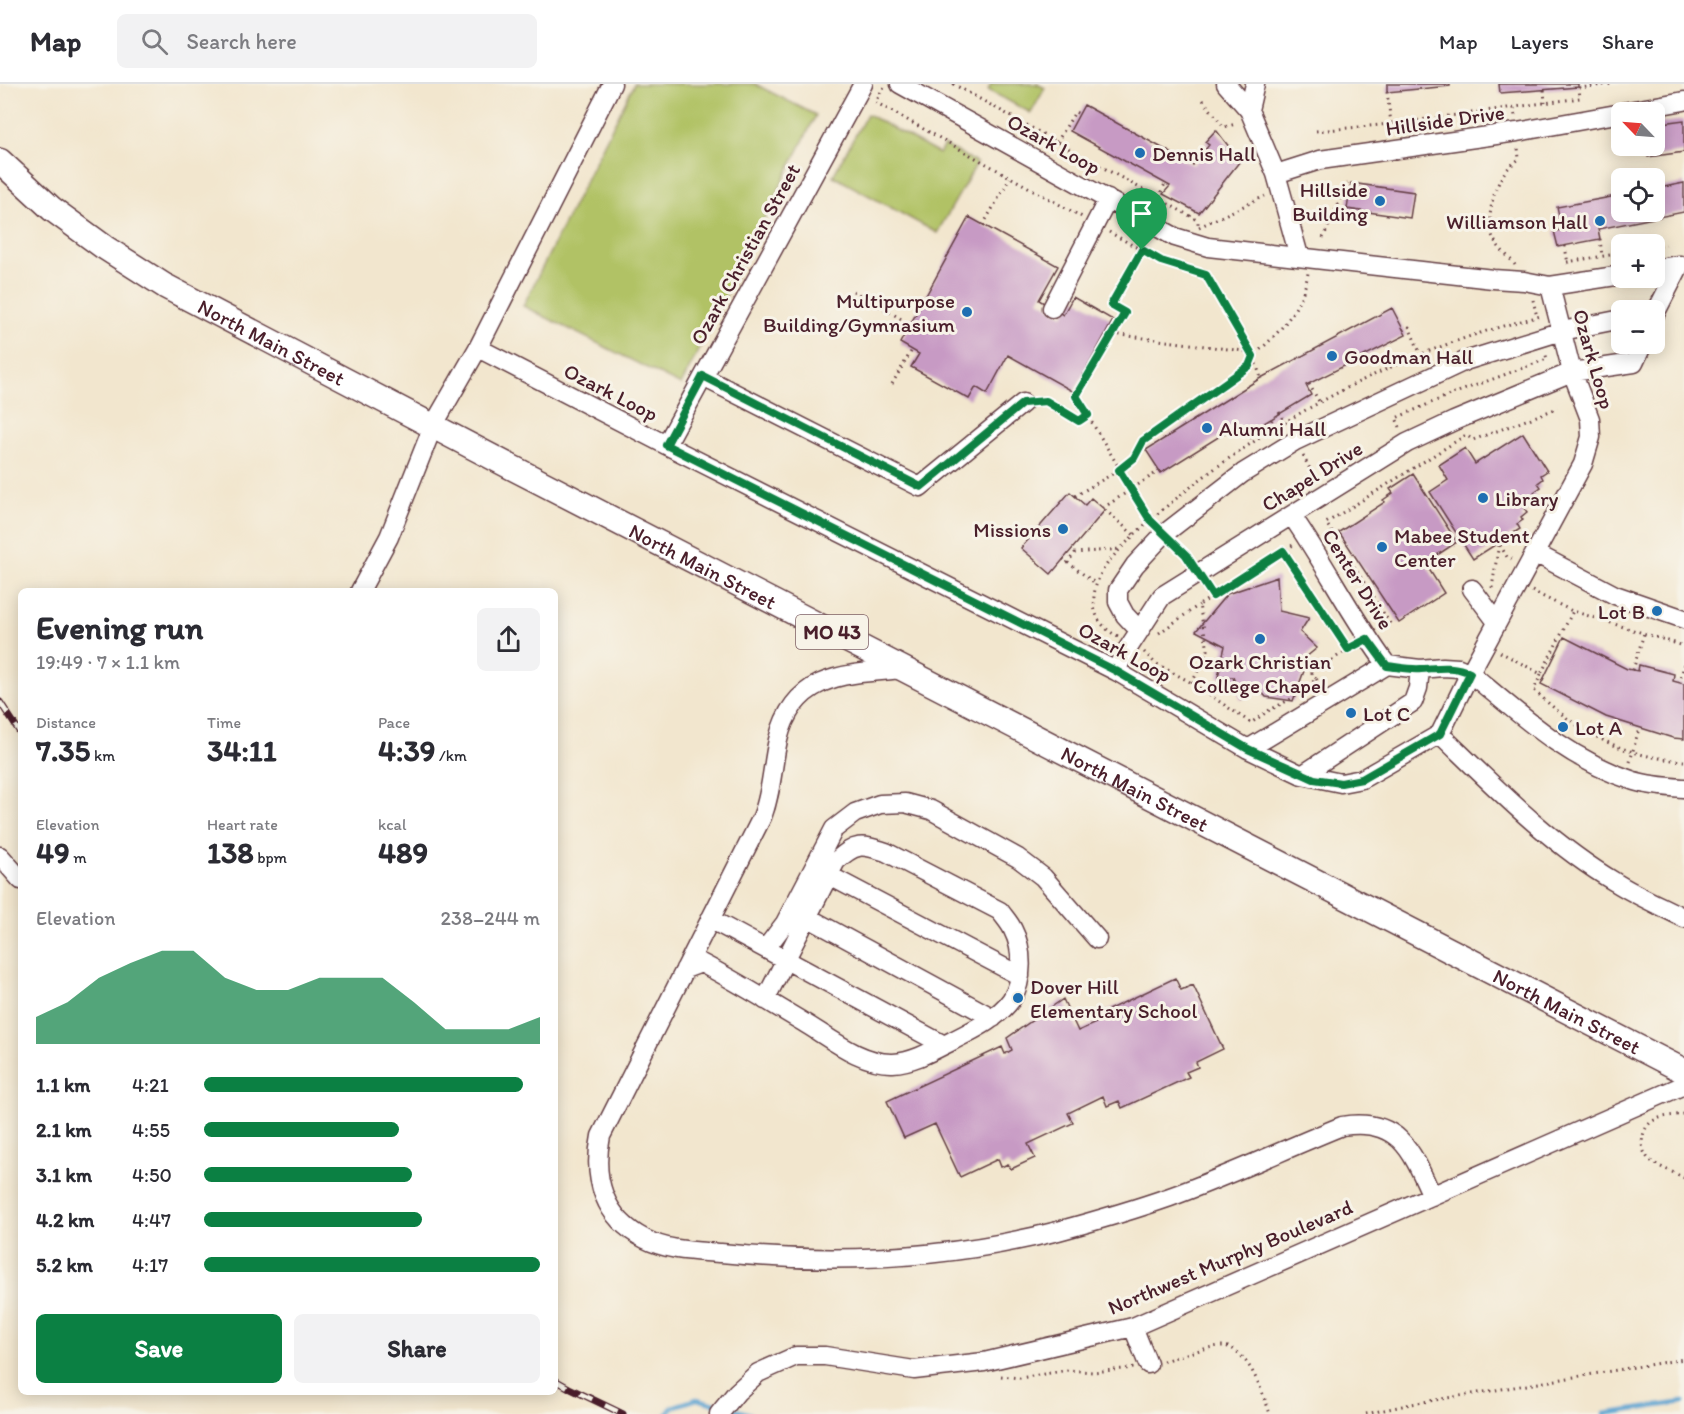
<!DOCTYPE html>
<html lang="en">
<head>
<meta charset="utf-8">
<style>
	:root { --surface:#fff; --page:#f2f2f3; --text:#2b2b33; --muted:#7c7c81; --line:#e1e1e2; --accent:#0b8043 }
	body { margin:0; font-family:Itim,sans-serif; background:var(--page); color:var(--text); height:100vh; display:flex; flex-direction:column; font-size:22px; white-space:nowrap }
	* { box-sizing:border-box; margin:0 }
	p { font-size:20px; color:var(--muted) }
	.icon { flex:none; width:33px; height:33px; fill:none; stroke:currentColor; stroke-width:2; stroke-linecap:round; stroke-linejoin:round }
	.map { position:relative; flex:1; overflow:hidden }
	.side { position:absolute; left:18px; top:504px; width:540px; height:807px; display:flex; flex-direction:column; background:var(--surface); border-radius:9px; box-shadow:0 3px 15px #0003 }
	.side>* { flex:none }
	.needle { width:39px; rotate:295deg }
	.controls { position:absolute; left:1611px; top:18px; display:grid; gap:12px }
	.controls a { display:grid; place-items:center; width:54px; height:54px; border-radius:9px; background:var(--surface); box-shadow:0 3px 15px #0003; font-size:30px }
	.pin { position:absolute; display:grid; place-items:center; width:51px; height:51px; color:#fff; margin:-62px -26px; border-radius:50% 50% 50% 0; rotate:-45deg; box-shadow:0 0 6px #0007 }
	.pin .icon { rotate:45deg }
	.round { display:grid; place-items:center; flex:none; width:63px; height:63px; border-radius:9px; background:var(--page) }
	.head { display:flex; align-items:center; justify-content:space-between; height:102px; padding:0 18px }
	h1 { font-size:33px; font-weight:800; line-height:45px }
	.stats { display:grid; grid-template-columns:repeat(3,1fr); gap:9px; height:102px; padding:6px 18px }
	.stats div { display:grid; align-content:center }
	.stats b { font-size:30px; font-weight:800 }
	.stats small { font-size:16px; font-weight:400 }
	.stats p { font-size:16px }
	.chart { height:168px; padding:12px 18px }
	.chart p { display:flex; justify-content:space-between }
	.chart svg { width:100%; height:108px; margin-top:6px; fill:var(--accent); opacity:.7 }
	.primary-button { display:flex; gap:12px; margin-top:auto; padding:12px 18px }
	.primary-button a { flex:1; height:69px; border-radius:9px; background:var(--accent); color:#fff; font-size:24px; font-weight:800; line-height:69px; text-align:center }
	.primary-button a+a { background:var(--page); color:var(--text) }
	ul { padding:0 18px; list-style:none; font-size:20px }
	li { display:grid; grid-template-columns:96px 72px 1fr; align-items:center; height:45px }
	li i { height:15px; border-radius:8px; background:var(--accent) }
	header { display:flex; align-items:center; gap:36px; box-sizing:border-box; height:84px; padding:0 30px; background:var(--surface); border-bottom:2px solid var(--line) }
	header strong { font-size:28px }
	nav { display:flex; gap:33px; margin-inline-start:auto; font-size:21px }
	.search { width:420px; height:54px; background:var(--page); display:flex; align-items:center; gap:15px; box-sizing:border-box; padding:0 21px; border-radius:9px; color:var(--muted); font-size:22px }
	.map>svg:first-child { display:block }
	.green { fill:#b1c265; stroke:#7e7048; stroke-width:1.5 }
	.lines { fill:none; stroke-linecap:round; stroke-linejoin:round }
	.stream { stroke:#59a2d0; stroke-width:4.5 }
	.building { fill:#c79ac4 }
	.minor-casing { stroke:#633d43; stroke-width:21 }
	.major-casing { stroke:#633d43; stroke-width:27 }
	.path { stroke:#633d43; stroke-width:3; stroke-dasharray:1.5 4.5; stroke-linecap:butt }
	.minor { stroke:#fff; stroke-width:18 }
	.major { stroke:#fff; stroke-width:24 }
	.rail-casing { stroke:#4a1f2b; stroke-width:7 }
	.rail { stroke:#f7f3e8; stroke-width:4.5; stroke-dasharray:14; stroke-linecap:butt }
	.route-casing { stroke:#fff; stroke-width:12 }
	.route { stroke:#0b8043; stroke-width:8 }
	.poi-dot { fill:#1f6fb2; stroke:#f7f3e8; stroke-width:2 }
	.labels { text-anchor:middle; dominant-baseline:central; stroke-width:6; stroke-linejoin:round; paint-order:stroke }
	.shield { fill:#f7f3e8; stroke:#7e5f64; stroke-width:1.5 }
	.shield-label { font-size:20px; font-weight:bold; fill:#4a1f2b }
	.street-label { font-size:21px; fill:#4a1f2b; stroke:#f7f3e8 }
	.poi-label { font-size:21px; fill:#4a1f2b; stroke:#f7f3e8; text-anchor:start }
</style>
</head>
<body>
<header>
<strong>Map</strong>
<div class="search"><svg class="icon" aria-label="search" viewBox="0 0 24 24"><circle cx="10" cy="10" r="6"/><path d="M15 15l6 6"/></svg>Search here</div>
<nav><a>Map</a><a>Layers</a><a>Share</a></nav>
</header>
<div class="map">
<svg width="1684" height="1330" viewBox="0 0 1684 1330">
	<rect width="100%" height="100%" fill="#f7f3e8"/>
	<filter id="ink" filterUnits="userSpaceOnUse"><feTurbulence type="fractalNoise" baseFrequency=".0167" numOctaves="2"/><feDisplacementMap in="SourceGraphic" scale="12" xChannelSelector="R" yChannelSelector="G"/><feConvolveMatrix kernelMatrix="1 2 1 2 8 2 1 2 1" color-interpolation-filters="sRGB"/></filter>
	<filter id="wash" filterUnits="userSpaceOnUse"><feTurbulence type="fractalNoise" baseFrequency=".008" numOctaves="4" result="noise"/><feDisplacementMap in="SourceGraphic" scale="24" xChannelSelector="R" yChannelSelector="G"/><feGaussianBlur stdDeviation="1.35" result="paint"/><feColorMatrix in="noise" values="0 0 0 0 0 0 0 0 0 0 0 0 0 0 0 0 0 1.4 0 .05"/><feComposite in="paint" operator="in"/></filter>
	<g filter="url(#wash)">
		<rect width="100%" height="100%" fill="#f2e6ce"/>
		<!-- green -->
		<path class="green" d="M 634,0 L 755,0 L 816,31 L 681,301 L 523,222 Z
			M 991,0 L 1037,0 L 1045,4 L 1031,29 L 988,6 Z
			M 867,30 L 939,70 L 944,61 L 977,79 L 937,149 L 833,92 Z"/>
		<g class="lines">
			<!-- stream -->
			<path class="stream" d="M 730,1324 L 750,1330
				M 667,1330 L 672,1323 L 697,1315 L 719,1321
				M 1604,1330 L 1684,1318"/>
		</g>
		<g id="blocks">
			<!-- building -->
			<path class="building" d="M 1387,0 L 1450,0 L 1450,2 L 1387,8 Z
				M 1499,0 L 1578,0 L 1578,3 L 1500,9 Z
				M 1084,21 L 1193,81 L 1209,61 L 1205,58 L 1216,46 L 1240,77 L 1199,129 L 1163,110 L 1170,102 L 1070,47 Z
				M 1684,36 L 1684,68 L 1648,73 L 1646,62 L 1654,62 L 1654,40 Z
				M 1351,99 L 1414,108 L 1410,134 L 1347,125 Z
				M 1684,99 L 1684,128 L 1598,145 L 1600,155 L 1558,163 L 1554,147 L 1562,146 L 1557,123 L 1622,111 L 1622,128 L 1654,128 L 1654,105 Z
				M 969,133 L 1058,182 L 1039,216 L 1063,231 L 1073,213 L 1113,236 L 1074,308 L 1008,271 L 987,310 L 976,303 L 969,315 L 911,283 L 919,270 L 900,259 Z
				M 1392,224 L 1406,251 L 1306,301 L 1311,311 L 1246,350 L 1239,340 L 1161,389 L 1146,366 L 1259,295 Z
				M 1523,349 L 1547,387 L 1541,391 L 1543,395 L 1538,399 L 1541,403 L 1534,408 L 1536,412 L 1529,416 L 1531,420 L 1524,424 L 1527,428 L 1521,433 L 1523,436 L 1517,440 L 1520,445 L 1473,475 L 1430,408 L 1448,396 L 1439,381 L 1465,364 L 1475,380 Z
				M 1413,390 L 1457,458 L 1425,479 L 1444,509 L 1399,539 L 1339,448 L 1385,418 L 1383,416 L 1393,409 L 1390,405 Z
				M 1070,408 L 1085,421 L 1091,414 L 1105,426 L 1051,490 L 1021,464 Z
				M 1277,493 L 1279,527 L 1309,534 L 1300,548 L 1317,564 L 1300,578 L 1304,587 L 1293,617 L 1266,613 L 1259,605 L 1241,616 L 1233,593 L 1218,593 L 1225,562 L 1196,547 L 1227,510 Z
				M 1564,553 L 1627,585 L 1638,587 L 1639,581 L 1674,590 L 1673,597 L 1684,600 L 1684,655 L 1673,654 L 1606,633 L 1541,600 Z
				M 1175,894 L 1181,906 L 1193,901 L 1223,965 L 1196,978 L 1198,983 L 1186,988 L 1189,993 L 1122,1024 L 1119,1017 L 1107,1022 L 1103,1012 L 1068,1029 L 1073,1039 L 1028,1060 L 1035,1074 L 1011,1085 L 1008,1080 L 1001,1083 L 998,1075 L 960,1093 L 935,1040 L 904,1054 L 887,1017 L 1002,963 L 1005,970 L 1012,966 L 1007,954 L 1063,915 L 1078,947 L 1096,939 L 1093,933 Z"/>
		</g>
	</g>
	<g filter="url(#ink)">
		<use href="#blocks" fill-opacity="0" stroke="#633d43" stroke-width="1.5"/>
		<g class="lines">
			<defs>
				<path id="minor" d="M 612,0 L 478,264 L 666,361 L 1116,587 L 1248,665 L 1302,691 L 1341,699 L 1362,695 L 1440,650 L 1470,589 L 1583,380 L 1591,353 L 1590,335 L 1572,288 L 1550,202 L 1524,197 L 1493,195 L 1208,163 L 1175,153 L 900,0
					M 1226,0 L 1249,26 L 1276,90 L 1299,172
					M 1249,26 L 1255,0
					M 1623,28 L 1684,17
					M 1276,90 L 1320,76 L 1517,48 L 1622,29
					M 1654,185 L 1680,181 L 1654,232
					M 1550,202 L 1622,191
					M 1052,224 L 1108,115
					M 703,293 L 920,403 L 1023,319
					M 666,361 L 863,0
					M 1292,432 C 1326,481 1352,534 1387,581
					M 1535,469 L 1615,511 L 1684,535
					M 1472,505 L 1497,538
					M 360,507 L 389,453 L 433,342 L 478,264
					M 1139,546 L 1125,531 L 1118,518 L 1118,506 L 1135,481 L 1164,450 L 1243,389 L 1295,357 L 1465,277 L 1562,247 L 1622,235
					M 904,585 C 848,590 794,588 778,656 C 772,682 772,708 762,733 L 601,1052 C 592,1095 604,1134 645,1155 C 668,1167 696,1167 721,1169 C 832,1180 949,1175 1058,1147 C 1095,1137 1133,1126 1170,1113 C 1228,1092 1285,1065 1342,1042 C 1399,1033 1412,1067 1432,1112
					M 1116,587 L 1123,572 L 1162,512 L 1407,359 L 1454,337 L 1572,288 L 1634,279 L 1643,260
					M 1440,650 C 1494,702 1549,759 1615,798 C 1637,812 1661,822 1684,834
					M 1248,665 L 1387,581 L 1420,585 L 1443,583 L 1459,584 L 1470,589 C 1523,633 1567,675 1634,697 C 1650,702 1668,703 1684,704
					M 1302,691 L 1413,618 L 1418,604 L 1420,585
					M 0,772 L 21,796
					M 828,791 L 1020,892
					M 807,833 L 993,934
					M 710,835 L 944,961
					M 766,864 L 785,839 L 834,745 L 855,729 L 880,720 L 905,719 L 931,726 L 1018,774 L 1043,793 L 1097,855
					M 685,885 L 701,879 C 736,897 769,918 803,938 C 830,954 861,980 893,979 C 914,978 934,966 952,957 C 973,946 997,935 1011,916 C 1024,897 1023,865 1013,846 C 1010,839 1004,833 1000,827 L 886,768 C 861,760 856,759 836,777 L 765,916
					M 1133,1243 L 1148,1280
					M 719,1330 L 737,1308 L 758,1289 L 796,1272 L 825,1272 L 914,1286 L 984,1278 L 1133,1243 L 1684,1001"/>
				<g id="major">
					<path id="s1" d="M 0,77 L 52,125 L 104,163 L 165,202 L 513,384 L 1684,987"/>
				</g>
			</defs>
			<!-- minor casing -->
			<use href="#minor" class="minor-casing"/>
			<!-- major casing -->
			<use href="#major" class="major-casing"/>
			<!-- path -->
			<path class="path" d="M 953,0 L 1190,132 L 1198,137 L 1198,142
				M 884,3 L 875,18 L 1082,133
				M 1544,6 L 1545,19
				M 1387,8 L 1391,39
				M 1203,16 L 1224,43 L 1236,40
				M 1514,24 L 1515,33
				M 1316,47 L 1391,40 L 1580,14 L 1579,4 L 1612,0
				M 1057,58 L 1075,28 L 1079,30
				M 1156,125 L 1158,114 L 1165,100
				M 1190,132 L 1194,127
				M 983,141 L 1010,94
				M 1199,143 L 1265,112
				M 1109,148 L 1161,177 L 1206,191 L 1253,272 C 1278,251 1303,223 1308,189
				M 1323,154 L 1348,99
				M 1600,155 L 1602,172
				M 1146,157 L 1111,221 L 1125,229 L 1076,312 L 1151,437
				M 1565,162 L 1568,180
				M 1654,163 L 1666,161
				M 1567,178 L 1622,169
				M 1515,181 C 1508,171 1496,163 1492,151 C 1486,133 1494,103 1505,88 C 1509,83 1514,79 1519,75 L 1518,63
				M 853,207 L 910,240
				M 1533,216 L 1537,233
				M 1403,246 L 1409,243 L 1421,271
				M 1113,250 L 1251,268
				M 1254,274 L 1261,294
				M 892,300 L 912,266
				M 1309,300 L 1320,319
				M 1037,318 L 1046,317 L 1079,337 L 1088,331
				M 1279,328 L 1286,340
				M 1400,343 L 1396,334 L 1447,312 L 1547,275 L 1545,268
				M 1248,348 L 1253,357
				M 1267,348 L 1273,333
				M 1303,372 L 1317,398
				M 1075,412 L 1119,386 L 1134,374 L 1143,357 L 1249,282 L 1253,272
				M 1103,424 L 1159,387
				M 1105,426 L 1134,451
				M 1175,461 L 1189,476
				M 1283,467 L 1348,565
				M 1063,475 L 1095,499
				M 1067,479 L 1075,469 L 1120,465
				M 1208,504 L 1213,512
				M 1226,504 L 1227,510
				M 1492,504 L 1499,459 L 1507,473 L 1512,475
				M 1532,507 L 1572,527
				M 1382,546 L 1391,541 L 1326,439 L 1466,351 L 1473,356 L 1558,324
				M 1159,549 L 1199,521
				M 1118,552 C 1102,545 1092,530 1094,513 C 1096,485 1117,469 1135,450 C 1155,431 1177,414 1198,397 C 1298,321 1419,261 1541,232
				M 1144,568 L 1155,579 L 1192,599 L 1251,639 L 1268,627 L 1306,607 L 1316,594 L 1320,602
				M 1500,568 L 1541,590 L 1573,527 L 1684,562
				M 1633,586 L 1644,549
				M 1541,590 L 1534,606 C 1578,648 1622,673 1684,677
				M 1316,594 L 1312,589 L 1355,561
				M 1192,599 L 1208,566 L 1199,521 L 1293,461
				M 1680,599 L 1684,580
				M 1630,678 L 1639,644
				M 1684,1030 C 1662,1033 1644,1032 1642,1059 C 1642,1064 1645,1072 1650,1076 C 1658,1083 1674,1088 1684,1094
				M 1163,1277 C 1178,1273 1211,1261 1224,1262 C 1248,1265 1263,1309 1270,1330
				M 1001,1292 L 1020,1294 L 1068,1286 L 1093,1288 L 1134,1284
				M 1366,1330 L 1411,1320 L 1684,1275"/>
			<!-- minor -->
			<use href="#minor" class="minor"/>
			<!-- major -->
			<use href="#major" class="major"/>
			<defs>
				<path id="rail" d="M 0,618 L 21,650
					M 555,1296 L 571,1305 L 623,1330"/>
			</defs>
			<!-- rail casing -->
			<use href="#rail" class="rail-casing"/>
			<!-- rail -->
			<use href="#rail" class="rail"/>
		</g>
	</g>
	<g class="lines" filter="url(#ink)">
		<defs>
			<path id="route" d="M 1142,166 L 1161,177 L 1206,191 L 1253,272 L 1249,282 L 1143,357 L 1134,374 L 1119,386 L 1150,436 L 1186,471 L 1213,512 L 1283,467 L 1348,565 L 1367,555 L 1387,582 C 1398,583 1410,586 1421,585 C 1439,584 1453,581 1470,589 L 1440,650 L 1362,695 L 1341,699 L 1314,695 L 1248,665 L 1116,587 L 666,361 L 703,292 L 921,403 L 1023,319 L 1046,317 L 1079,337 L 1088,331 L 1076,312 L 1125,229 L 1111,221 Z"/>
		</defs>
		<!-- route casing -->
		<use href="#route" class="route-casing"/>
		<!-- route -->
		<use href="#route" class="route"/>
	</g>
	<!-- markers -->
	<g class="poi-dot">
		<circle cx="1140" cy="69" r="6"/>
		<circle cx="1380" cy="117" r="6"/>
		<circle cx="1600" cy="137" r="6"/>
		<circle cx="967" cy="228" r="6"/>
		<circle cx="1332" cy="272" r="6"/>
		<circle cx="1207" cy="344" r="6"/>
		<circle cx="1483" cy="414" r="6"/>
		<circle cx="1063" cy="445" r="6"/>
		<circle cx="1382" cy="463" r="6"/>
		<circle cx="1657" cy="527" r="6"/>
		<circle cx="1260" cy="555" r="6"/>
		<circle cx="1351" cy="629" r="6"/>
		<circle cx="1563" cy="643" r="6"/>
		<circle cx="1018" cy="914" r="6"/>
	</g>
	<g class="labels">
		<!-- shield labels -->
		<rect class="shield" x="796" y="531" width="72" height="34" rx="4.5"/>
		<g class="shield-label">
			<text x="832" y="548">MO 43</text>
		</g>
		<!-- street labels -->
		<g class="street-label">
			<text transform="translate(1445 36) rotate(-8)">Hillside Drive</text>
			<text transform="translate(1054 60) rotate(29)">Ozark Loop</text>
			<text transform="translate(745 170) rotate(-61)">Ozark Christian Street</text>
			<text stroke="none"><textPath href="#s1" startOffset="328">North Main Street</textPath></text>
			<text transform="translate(1594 275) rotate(74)">Ozark Loop</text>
			<text transform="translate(611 308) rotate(27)">Ozark Loop</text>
			<text transform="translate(1312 392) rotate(-32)">Chapel Drive</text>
			<text stroke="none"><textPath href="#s1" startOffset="814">North Main Street</textPath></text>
			<text transform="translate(1358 495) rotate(58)">Center Drive</text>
			<text transform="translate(1125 568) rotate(29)">Ozark Loop</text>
			<text stroke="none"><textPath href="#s1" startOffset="1300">North Main Street</textPath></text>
			<text stroke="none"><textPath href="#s1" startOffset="1786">North Main Street</textPath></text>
			<text transform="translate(1230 1173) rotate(-23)">Northwest Murphy Boulevard</text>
		</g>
		<!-- poi labels -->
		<g class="poi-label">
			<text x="1152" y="69">Dennis Hall</text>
			<text x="1368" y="105" text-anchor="end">Hillside<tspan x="1368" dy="24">Building</tspan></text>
			<text x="1588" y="137" text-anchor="end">Williamson Hall</text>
			<text x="955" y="216" text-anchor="end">Multipurpose<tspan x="955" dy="24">Building/Gymnasium</tspan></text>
			<text x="1344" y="272">Goodman Hall</text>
			<text x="1219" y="344">Alumni Hall</text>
			<text x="1495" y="414">Library</text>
			<text x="1051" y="445" text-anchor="end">Missions</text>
			<text x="1394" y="451">Mabee Student<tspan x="1394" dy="24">Center</tspan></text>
			<text x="1645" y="527" text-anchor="end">Lot B</text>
			<text x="1260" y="577" text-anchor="middle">Ozark Christian<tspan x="1260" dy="24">College Chapel</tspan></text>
			<text x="1363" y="629">Lot C</text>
			<text x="1575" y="643">Lot A</text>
			<text x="1030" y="902">Dover Hill<tspan x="1030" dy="24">Elementary School</tspan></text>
		</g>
	</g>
</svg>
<div class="controls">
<a><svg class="needle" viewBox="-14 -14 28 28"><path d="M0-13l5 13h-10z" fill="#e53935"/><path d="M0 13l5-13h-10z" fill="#7c7c81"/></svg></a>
<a><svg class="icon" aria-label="locate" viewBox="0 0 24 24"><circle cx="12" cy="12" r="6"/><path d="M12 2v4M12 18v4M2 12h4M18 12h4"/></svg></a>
<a>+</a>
<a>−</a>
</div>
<div class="pin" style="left:1142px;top:166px;background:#1e9e55"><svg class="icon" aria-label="arrive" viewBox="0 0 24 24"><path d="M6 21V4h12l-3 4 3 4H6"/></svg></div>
<section class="side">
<div class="head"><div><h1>Evening run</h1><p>19:49 · 7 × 1.1 km</p></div><a class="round"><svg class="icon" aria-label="share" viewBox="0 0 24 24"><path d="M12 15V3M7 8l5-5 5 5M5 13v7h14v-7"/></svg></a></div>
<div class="stats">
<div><p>Distance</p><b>7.35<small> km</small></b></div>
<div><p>Time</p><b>34:11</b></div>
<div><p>Pace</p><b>4:39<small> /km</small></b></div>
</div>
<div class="stats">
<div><p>Elevation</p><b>49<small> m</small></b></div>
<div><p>Heart rate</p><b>138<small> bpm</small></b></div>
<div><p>kcal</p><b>489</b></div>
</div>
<div class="chart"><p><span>Elevation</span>238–244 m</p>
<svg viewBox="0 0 160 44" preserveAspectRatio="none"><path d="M0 44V33L10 27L20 17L30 11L40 6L50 6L60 17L70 22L80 22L90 17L100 17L110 17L120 27L130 38L140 38L150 38L160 33V44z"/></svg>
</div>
<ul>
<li><b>1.1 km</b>4:21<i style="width:95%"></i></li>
<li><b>2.1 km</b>4:55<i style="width:58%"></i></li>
<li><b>3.1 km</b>4:50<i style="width:62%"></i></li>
<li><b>4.2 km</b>4:47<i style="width:65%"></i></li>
<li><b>5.2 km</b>4:17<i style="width:100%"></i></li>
</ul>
<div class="primary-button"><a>Save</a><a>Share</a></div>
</section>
</div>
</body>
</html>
